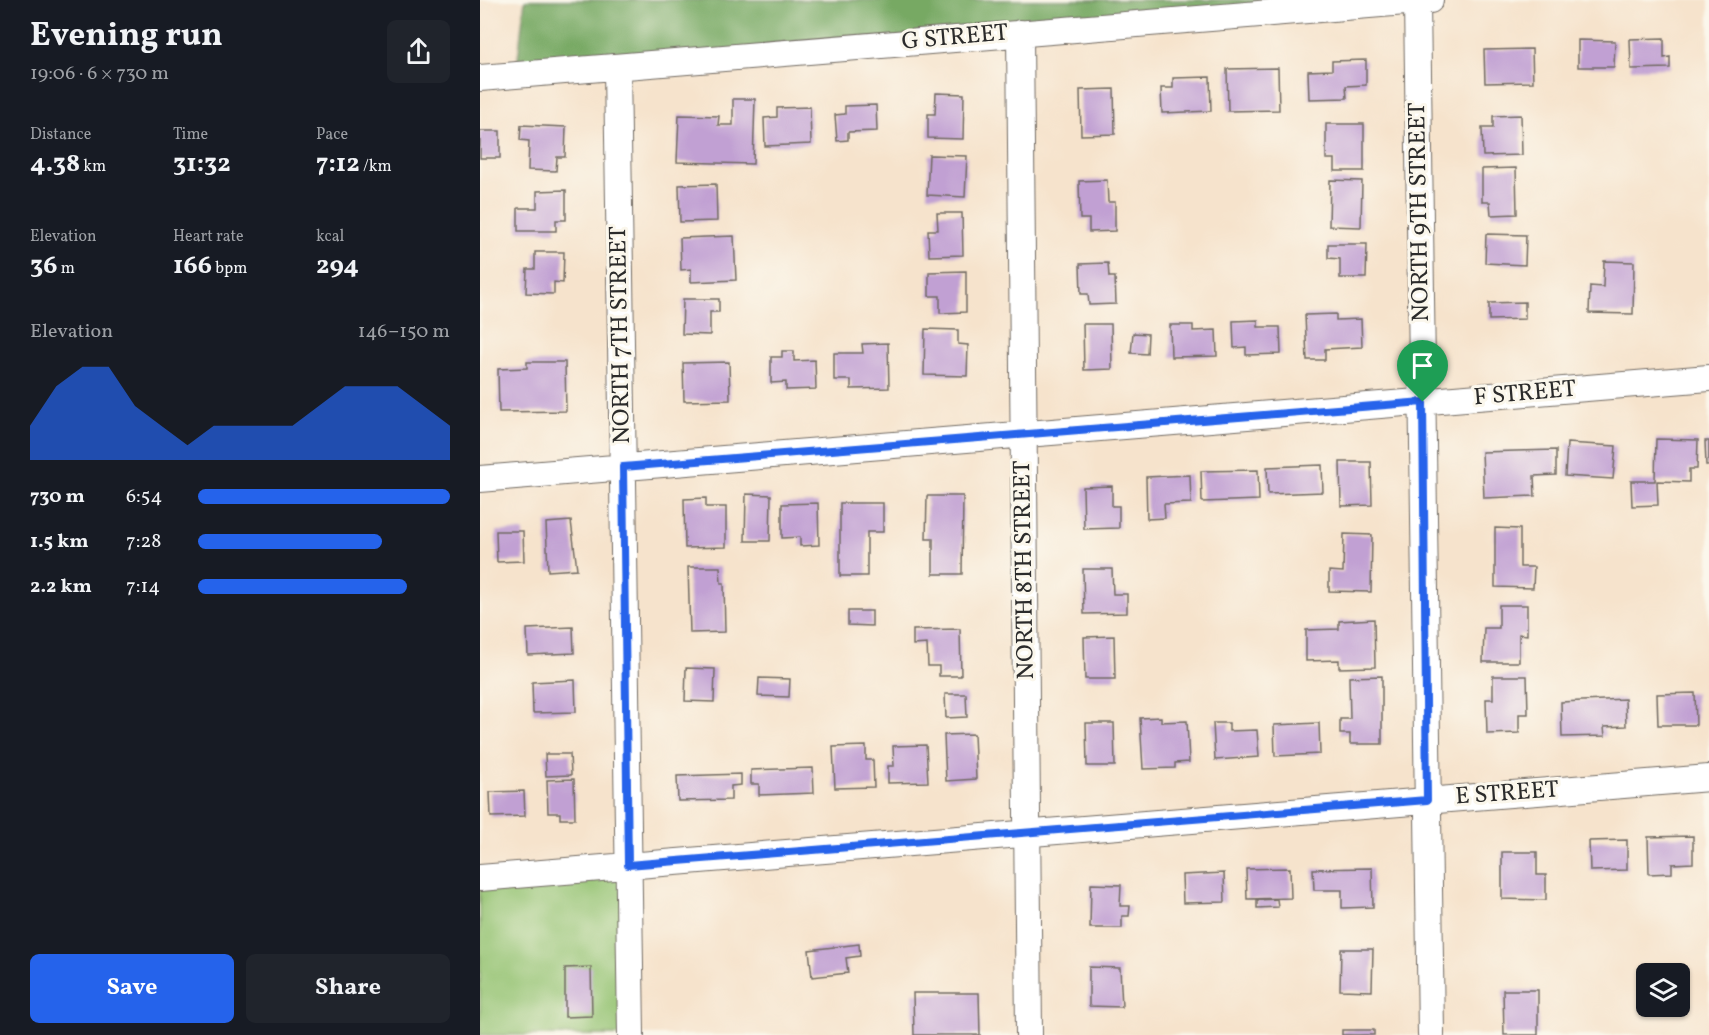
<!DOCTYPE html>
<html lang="en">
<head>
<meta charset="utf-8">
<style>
	:root { --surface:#171b24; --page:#20242c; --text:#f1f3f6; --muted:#9ea1a6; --accent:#2563eb }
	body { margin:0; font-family:Vollkorn,serif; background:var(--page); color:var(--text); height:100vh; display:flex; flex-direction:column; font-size:22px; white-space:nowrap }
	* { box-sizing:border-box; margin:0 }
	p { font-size:20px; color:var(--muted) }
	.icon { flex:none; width:33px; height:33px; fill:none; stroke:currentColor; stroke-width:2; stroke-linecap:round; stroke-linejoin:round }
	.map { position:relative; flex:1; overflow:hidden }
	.sheet { display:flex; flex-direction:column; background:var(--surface); width:480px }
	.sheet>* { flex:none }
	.tools { position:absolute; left:1156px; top:963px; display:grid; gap:12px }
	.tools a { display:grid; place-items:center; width:54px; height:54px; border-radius:9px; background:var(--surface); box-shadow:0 2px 4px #0004; font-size:30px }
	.pin { position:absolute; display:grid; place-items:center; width:51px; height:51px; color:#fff; margin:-62px -26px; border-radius:50% 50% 50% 0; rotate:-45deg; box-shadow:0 0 6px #0007 }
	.pin .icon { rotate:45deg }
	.round { display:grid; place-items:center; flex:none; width:63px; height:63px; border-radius:9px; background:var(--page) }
	.overview { display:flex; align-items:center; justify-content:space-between; height:102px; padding:0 30px }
	h1 { font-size:33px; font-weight:700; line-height:45px }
	.stats { display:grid; grid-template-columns:repeat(3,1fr); gap:9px; height:102px; padding:6px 30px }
	.stats div { display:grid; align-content:center }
	.stats b { font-size:26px; font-weight:700 }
	.stats small { font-size:16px; font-weight:400 }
	.stats p { font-size:16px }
	.chart { height:168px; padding:12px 30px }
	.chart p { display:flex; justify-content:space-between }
	.chart svg { width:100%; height:108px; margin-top:6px; fill:var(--accent); opacity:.7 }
	.action { display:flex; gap:12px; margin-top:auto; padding:12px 30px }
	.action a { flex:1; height:69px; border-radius:9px; background:var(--accent); color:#fff; font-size:24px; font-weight:700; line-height:69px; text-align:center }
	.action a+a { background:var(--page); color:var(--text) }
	ul { padding:0 30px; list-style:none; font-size:20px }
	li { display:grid; grid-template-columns:96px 72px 1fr; align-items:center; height:45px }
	li i { height:15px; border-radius:8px; background:var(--accent) }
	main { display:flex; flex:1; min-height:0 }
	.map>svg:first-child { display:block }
	.green { fill:#94c372; stroke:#60774e; stroke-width:1.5 }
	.forest { fill:#77a964; stroke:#516a48; stroke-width:1.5 }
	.building { fill:#c1a0d3 }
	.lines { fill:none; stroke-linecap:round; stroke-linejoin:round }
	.street-casing { stroke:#726b63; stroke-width:28 }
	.street { stroke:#fff; stroke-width:26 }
	.route-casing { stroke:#fff; stroke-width:12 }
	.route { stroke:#2563eb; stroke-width:8 }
	.labels { text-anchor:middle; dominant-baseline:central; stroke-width:6; stroke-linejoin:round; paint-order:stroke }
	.street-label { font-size:24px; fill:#2b2b2b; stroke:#fbf7ec }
</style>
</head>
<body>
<main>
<section class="sheet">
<div class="overview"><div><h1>Evening run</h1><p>19:06 · 6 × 730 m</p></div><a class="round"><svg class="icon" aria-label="share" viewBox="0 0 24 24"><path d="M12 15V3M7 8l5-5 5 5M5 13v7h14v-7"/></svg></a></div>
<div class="stats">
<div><p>Distance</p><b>4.38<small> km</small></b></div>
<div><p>Time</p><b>31:32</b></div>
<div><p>Pace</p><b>7:12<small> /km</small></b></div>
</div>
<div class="stats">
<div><p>Elevation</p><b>36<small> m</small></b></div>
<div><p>Heart rate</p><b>166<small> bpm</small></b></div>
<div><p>kcal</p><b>294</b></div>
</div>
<div class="chart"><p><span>Elevation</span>146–150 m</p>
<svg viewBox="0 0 160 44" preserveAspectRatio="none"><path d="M0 44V30L10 14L20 6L30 6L40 22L50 30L60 38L70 30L80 30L90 30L100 30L110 22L120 14L130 14L140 14L150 22L160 30V44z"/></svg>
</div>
<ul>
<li><b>730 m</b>6:54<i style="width:100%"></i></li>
<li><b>1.5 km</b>7:28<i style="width:73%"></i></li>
<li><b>2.2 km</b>7:14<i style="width:83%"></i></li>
</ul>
<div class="action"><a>Save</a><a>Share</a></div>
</section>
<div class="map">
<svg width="1229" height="1035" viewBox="0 0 1229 1035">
	<rect width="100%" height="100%" fill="#fbf7ec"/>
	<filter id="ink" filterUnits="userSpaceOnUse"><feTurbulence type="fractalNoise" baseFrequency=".0167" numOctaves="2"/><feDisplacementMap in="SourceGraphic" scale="12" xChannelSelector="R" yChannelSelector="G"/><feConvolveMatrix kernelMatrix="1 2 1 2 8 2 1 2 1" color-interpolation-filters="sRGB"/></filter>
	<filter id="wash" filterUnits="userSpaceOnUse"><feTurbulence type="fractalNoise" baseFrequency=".008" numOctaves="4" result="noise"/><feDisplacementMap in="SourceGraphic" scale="24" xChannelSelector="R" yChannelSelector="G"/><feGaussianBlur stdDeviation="1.35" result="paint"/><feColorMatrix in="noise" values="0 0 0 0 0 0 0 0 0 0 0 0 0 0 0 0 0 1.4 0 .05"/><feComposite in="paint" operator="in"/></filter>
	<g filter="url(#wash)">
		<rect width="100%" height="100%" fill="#f6e3cc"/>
		<!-- green -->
		<path class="green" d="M 148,870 L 151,1035 L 0,1035 L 0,884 Z"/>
		<!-- forest -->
		<path class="forest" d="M 45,0 L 955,0 L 36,75 Z"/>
		<g id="blocks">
			<!-- building -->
			<path class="building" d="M 1184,38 L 1184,58 L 1190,57 L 1190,68 L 1151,69 L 1150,39 Z
				M 1098,40 L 1135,41 L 1134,67 L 1098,67 Z
				M 1052,49 L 1053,82 L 1005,83 L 1004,50 Z
				M 886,60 L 886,85 L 866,86 L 867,98 L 829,99 L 828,71 L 852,70 L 852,61 Z
				M 798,68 L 799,110 L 748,111 L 747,69 Z
				M 730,77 L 731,111 L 682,113 L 681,88 L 693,88 L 693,78 Z
				M 634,89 L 635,134 L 601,135 L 600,90 Z
				M 456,93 L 484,94 L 483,139 L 448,138 L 448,114 L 455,114 Z
				M 253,99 L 275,99 L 273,164 L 197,162 L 199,115 L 239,116 L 238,125 L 253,125 Z
				M 396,105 L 397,131 L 368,132 L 368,140 L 357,141 L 355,115 L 365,114 L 365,106 Z
				M 330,107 L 331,144 L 285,146 L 284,118 L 297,117 L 297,108 Z
				M 1041,115 L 1042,155 L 1003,156 L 1002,128 L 1013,128 L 1013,116 Z
				M 846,124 L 884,124 L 884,171 L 855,171 L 855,159 L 846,159 Z
				M 41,125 L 86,127 L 85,157 L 77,157 L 76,171 L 48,170 L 49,141 L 40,140 Z
				M 0,131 L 20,131 L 20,158 L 0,158 Z
				M 449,155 L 487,156 L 485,197 L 447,195 Z
				M 1036,168 L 1037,214 L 1011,215 L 1010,202 L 1002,202 L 1002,169 Z
				M 627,180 L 628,202 L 635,202 L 635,231 L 609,232 L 609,219 L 600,219 L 599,181 Z
				M 850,180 L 882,181 L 881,227 L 849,226 Z
				M 236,184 L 237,221 L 200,222 L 199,185 Z
				M 86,190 L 86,220 L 76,220 L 76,231 L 38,231 L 38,208 L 57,208 L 57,191 Z
				M 457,213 L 482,213 L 483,255 L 449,256 L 448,230 L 458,230 Z
				M 1006,234 L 1046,235 L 1045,265 L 1005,263 Z
				M 254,236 L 256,280 L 211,282 L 211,269 L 201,270 L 200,238 Z
				M 848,244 L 887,244 L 886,278 L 860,278 L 860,259 L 848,258 Z
				M 55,252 L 84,252 L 83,283 L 74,282 L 74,294 L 46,293 L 47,269 L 55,269 Z
				M 1124,261 L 1154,262 L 1153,314 L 1109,313 L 1110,286 L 1123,287 Z
				M 628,263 L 629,277 L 635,277 L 636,304 L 609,305 L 608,294 L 601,294 L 600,264 Z
				M 486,271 L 486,312 L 460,313 L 460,296 L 449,296 L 449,272 Z
				M 203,299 L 239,299 L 239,312 L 230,312 L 230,335 L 202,334 Z
				M 1045,302 L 1045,319 L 1009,320 L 1009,303 Z
				M 856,314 L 856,320 L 881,319 L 882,347 L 845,349 L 845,360 L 827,360 L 825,315 Z
				M 778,320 L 778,327 L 800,327 L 801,354 L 766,355 L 766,347 L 754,348 L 753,321 Z
				M 603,324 L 631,324 L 632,369 L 604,370 Z
				M 690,325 L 713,325 L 713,331 L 736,330 L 737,356 L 691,357 Z
				M 445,329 L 478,330 L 478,344 L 488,345 L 487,376 L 444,375 Z
				M 653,333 L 668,334 L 667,354 L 651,353 Z
				M 408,343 L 409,388 L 371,389 L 371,380 L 354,380 L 354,353 L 383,353 L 382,344 Z
				M 302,351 L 314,351 L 314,361 L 335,360 L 336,389 L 306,390 L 306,382 L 291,383 L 291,357 L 302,357 Z
				M 47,362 L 85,362 L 86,411 L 19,412 L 18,369 L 47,368 Z
				M 249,362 L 250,400 L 204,401 L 203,363 Z
				M 1176,439 L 1218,440 L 1217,469 L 1209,469 L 1209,482 L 1177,481 L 1178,505 L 1152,506 L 1151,481 L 1175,481 Z
				M 1225,441 L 1229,441 L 1229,465 L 1226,465 Z
				M 1087,443 L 1136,446 L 1133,479 L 1085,476 Z
				M 1076,450 L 1076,475 L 1054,476 L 1055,496 L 1004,498 L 1002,452 Z
				M 860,462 L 891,462 L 892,505 L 861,506 Z
				M 842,465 L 843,492 L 788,494 L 787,467 Z
				M 778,470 L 779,500 L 722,502 L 721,471 Z
				M 710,475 L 711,503 L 684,504 L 685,518 L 667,519 L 666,477 Z
				M 632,486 L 632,506 L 639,506 L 639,528 L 604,529 L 603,487 Z
				M 266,494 L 291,495 L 290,541 L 265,541 Z
				M 447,496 L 483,496 L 482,574 L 453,574 L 453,539 L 446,539 Z
				M 226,498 L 226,507 L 246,507 L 246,547 L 205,548 L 204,499 Z
				M 338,503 L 339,545 L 320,546 L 320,537 L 302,538 L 302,504 Z
				M 360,503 L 403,503 L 403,532 L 387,532 L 387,576 L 360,576 Z
				M 91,521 L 97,569 L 68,571 L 66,523 Z
				M 1015,528 L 1040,529 L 1040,567 L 1054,567 L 1053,588 L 1015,587 Z
				M 16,531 L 43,531 L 44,561 L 17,562 Z
				M 864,534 L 892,535 L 891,592 L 849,591 L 849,571 L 863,572 Z
				M 208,567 L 240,567 L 241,583 L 244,583 L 245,632 L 210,633 Z
				M 603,569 L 632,569 L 633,594 L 647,594 L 647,613 L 604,614 Z
				M 1019,605 L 1047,605 L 1047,635 L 1039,634 L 1039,662 L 1003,662 L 1004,628 L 1019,628 Z
				M 368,611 L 392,611 L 392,626 L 368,625 Z
				M 894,619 L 895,667 L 859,668 L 859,660 L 826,661 L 826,630 L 859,629 L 859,621 Z
				M 93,627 L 94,653 L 48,655 L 47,629 Z
				M 480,629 L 481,676 L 459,676 L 459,666 L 448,666 L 447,644 L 433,645 L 433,630 Z
				M 634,636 L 635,679 L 605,679 L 604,637 Z
				M 206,668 L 235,669 L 234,702 L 205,701 Z
				M 902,676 L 902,744 L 870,744 L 870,734 L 860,734 L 860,719 L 870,719 L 869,677 Z
				M 1013,676 L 1047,676 L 1048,714 L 1039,714 L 1039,733 L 1007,734 L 1006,699 L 1013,699 Z
				M 279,678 L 310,679 L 309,697 L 278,696 Z
				M 95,680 L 96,712 L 53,713 L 52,682 Z
				M 1215,693 L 1216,725 L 1178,725 L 1177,694 Z
				M 465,694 L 486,694 L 487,717 L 466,718 Z
				M 1145,699 L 1146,726 L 1124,727 L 1125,736 L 1082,737 L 1081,702 Z
				M 681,717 L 681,722 L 707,721 L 709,762 L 695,763 L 695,768 L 663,769 L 660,718 Z
				M 606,723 L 634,723 L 635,766 L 607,766 Z
				M 733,723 L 749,723 L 749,731 L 777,730 L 779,757 L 735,760 Z
				M 839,723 L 840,754 L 795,756 L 794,725 Z
				M 494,734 L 496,779 L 466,781 L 464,735 Z
				M 446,745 L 448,782 L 408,783 L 408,766 L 414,766 L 413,746 Z
				M 386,746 L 386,760 L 393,760 L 394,787 L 355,788 L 353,747 Z
				M 65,754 L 90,754 L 91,775 L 66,776 Z
				M 333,768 L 334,793 L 279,795 L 279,784 L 271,784 L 271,770 Z
				M 261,774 L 261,785 L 251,786 L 251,800 L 198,801 L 197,776 Z
				M 94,779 L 95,819 L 80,819 L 80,813 L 68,813 L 67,780 Z
				M 44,791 L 45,816 L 11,817 L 10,792 Z
				M 1213,836 L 1213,863 L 1192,864 L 1192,873 L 1169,874 L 1168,837 Z
				M 1147,840 L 1147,870 L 1110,871 L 1109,841 Z
				M 1022,852 L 1057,852 L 1057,875 L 1066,875 L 1066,900 L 1022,899 Z
				M 810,868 L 811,898 L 767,899 L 766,869 Z
				M 892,868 L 893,907 L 862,908 L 862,890 L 834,890 L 833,869 Z
				M 744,873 L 745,902 L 703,903 L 702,875 Z
				M 611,884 L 641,885 L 640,906 L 650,906 L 649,916 L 642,916 L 642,928 L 610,928 Z
				M 797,899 L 798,907 L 777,908 L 777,900 Z
				M 379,944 L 380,956 L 366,958 L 368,973 L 332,977 L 329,950 Z
				M 861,949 L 893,949 L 892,991 L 860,990 Z
				M 111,967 L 112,1016 L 85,1017 L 85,968 Z
				M 609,967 L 640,968 L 642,1007 L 609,1006 Z
				M 1023,990 L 1058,990 L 1058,1035 L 1024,1035 Z
				M 433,993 L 499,993 L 500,1035 L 434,1035 Z
				M 862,1030 L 894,1030 L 894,1035 L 862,1035 Z"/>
		</g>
	</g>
	<g filter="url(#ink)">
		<use href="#blocks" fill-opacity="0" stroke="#726b63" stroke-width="1.5"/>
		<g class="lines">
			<defs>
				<path id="street" d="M 937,1 L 951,1035
					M 540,33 L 549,1035
					M 137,67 L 151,1035
					M 0,78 L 950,0
					M 0,479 L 1229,378
					M 0,878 L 1229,778"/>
			</defs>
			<!-- street casing -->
			<use href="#street" class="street-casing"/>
			<!-- street -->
			<use href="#street" class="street"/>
		</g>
	</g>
	<g class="lines" filter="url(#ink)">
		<defs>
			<path id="route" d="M 943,402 L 947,800 L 148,865 L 143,467 Z"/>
		</defs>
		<!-- route casing -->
		<use href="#route" class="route-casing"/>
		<!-- route -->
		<use href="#route" class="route"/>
	</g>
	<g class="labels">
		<!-- street labels -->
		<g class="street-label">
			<text transform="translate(475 38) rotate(-5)">G STREET</text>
			<text transform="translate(940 212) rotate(-91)">NORTH 9TH STREET</text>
			<text transform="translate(141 335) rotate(-91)">NORTH 7TH STREET</text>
			<text transform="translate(1045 394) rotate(-5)">F STREET</text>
			<text transform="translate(545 570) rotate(-91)">NORTH 8TH STREET</text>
			<text transform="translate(1027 794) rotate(-4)">E STREET</text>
		</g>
	</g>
</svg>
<div class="tools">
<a><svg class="icon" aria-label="layers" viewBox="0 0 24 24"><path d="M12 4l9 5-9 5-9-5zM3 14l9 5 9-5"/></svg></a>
</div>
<div class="pin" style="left:943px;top:402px;background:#1e9e55"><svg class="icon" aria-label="arrive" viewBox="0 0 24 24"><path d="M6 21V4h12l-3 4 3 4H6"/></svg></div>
</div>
</main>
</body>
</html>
